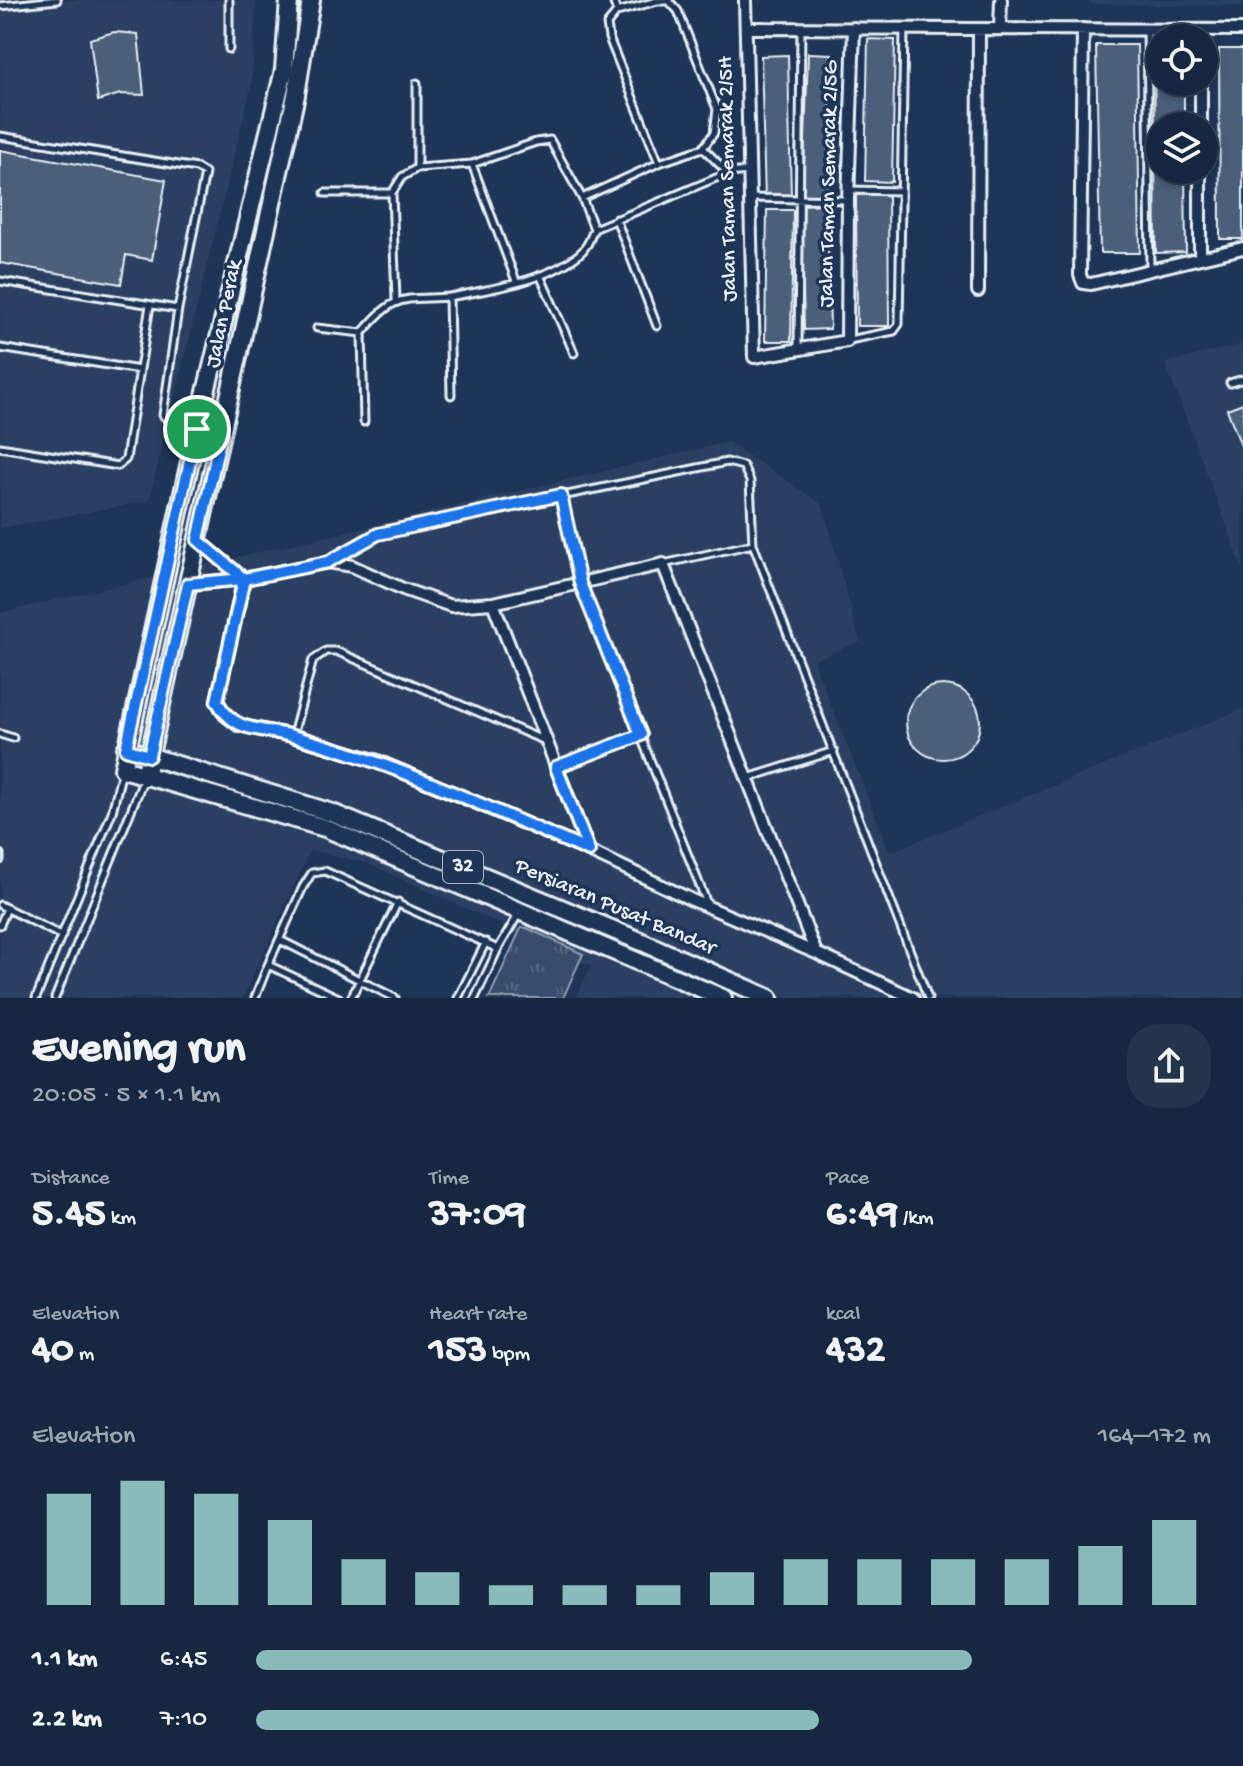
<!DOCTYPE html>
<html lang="en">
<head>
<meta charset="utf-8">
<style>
	:root { --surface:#162841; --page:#23344c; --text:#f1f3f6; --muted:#9ea6b1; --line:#35445a; --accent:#8bbbb9 }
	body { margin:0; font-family:"Gochi Hand",sans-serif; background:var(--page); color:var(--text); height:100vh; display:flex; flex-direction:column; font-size:30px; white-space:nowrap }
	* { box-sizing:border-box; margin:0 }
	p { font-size:26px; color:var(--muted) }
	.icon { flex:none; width:44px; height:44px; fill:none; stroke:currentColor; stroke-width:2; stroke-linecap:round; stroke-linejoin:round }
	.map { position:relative; height:998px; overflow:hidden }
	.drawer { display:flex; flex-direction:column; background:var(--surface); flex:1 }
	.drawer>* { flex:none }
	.tools { position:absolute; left:1146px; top:24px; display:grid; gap:16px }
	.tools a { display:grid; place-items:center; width:72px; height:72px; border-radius:50%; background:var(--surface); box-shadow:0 4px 12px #0003,0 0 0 2px var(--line); font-size:40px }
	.pin { position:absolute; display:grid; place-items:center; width:68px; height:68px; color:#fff; margin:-34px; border:4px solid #fff; border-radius:50%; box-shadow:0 2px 8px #0007 }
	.round { display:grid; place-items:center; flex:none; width:84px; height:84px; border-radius:32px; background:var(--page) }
	.summary { display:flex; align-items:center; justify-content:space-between; height:136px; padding:0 32px }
	h1 { font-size:44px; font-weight:800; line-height:60px }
	.stats { display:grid; grid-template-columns:repeat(3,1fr); gap:12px; height:136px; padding:8px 32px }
	.stats div { display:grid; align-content:center }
	.stats b { font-size:40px; font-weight:800 }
	.stats small { font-size:22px; font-weight:400 }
	.stats p { font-size:22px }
	.chart { height:224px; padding:16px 32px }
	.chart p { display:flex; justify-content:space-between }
	.chart svg { width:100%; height:144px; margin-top:8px; stroke:var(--accent); stroke-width:6 }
	ul { padding:0 32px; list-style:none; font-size:26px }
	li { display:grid; grid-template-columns:128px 96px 1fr; align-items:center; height:60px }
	li i { height:20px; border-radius:10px; background:var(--accent) }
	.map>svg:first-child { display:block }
	.built { fill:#2a4162 }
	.grass { fill:url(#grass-tufts); stroke:#909fb2; stroke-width:2 }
	.building { fill:#495e7a; stroke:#e8f1f8; stroke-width:2 }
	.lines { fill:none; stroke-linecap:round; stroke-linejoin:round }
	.lane-casing { stroke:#e8f1f8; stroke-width:11 }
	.street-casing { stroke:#e8f1f8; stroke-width:16 }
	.primary-casing { stroke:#e8f1f8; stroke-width:22 }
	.lane { stroke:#1d3557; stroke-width:5 }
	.street { stroke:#1d3557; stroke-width:10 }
	.primary { stroke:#1d3557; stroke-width:16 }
	.route-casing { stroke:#fff; stroke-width:16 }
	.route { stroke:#1a73e8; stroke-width:10 }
	.labels { text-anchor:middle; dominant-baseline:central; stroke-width:7; stroke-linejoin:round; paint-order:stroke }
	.shield { fill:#1d3557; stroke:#abb9c8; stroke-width:2 }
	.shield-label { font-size:20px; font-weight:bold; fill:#e8f1f8 }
	.street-label { font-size:22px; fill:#e8f1f8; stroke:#1d3557 }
</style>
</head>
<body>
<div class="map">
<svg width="1243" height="998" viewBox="0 0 1243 998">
	<defs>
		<pattern id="grass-tufts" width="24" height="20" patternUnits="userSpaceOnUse" patternTransform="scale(2)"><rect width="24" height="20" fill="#374d6c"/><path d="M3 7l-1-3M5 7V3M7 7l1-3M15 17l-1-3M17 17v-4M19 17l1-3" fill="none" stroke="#546782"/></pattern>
	</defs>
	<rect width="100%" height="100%" fill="#1d3557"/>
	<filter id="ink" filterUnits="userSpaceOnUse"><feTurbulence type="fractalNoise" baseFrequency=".0125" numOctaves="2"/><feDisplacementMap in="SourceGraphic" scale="16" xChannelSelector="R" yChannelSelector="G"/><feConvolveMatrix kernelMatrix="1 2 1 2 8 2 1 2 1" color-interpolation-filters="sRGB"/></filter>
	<g filter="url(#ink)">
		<!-- built -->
		<path class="built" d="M 0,0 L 256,0 L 252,83 L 149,501 L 0,528 Z
			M 1090,0 L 1243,0 L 1243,6 L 1090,4 Z
			M 1243,344 L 1243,569 L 1165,363 Z
			M 728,442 L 822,504 L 860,642 L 813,660 L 890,852 L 1243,709 L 1243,998 L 576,998 L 591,966 L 369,864 L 310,850 L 243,998 L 0,998 L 0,613 Z"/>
		<!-- grass -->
		<path class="grass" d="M 521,928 L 527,928 L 583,954 L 563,998 L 489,998 Z"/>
		<!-- building -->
		<path class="building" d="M 114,32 L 138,34 L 144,95 L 120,94 L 98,101 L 90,39 Z
			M 868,39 L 895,40 L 892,182 L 865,181 Z
			M 1096,45 L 1137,45 L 1140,253 L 1100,253 Z
			M 1154,47 L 1160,47 L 1160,82 L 1184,82 L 1184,126 L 1160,126 L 1160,170 L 1185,170 L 1186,252 L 1156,253 Z
			M 1219,49 L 1243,49 L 1243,239 L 1220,239 Z
			M 808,53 L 832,54 L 827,196 L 803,196 Z
			M 788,55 L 791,199 L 765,200 L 761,56 Z
			M 0,150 L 166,180 L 152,260 L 126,255 L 121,284 L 0,263 Z
			M 856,195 L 888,195 L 889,326 L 857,326 Z
			M 827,204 L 830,329 L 804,330 L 801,205 Z
			M 767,210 L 793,210 L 791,341 L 765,341 Z
			M 1243,403 L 1243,451 L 1227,409 Z
			M906 722a37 37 0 1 1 74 0a37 37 0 1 1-74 0Z"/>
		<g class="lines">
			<defs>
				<path id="lane" d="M 0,6 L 57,0
					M 617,12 L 657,1 L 669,1 L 678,11 L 717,109 L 714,133 L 703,148 L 659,163
					M 1147,29 L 1150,268
					M 229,49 L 229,0
					M 0,136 L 197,168 L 205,173 L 178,309
					M 703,148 L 728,173
					M 472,164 L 516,281
					M 417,168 L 417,83
					M 850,190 L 901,191
					M 325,193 L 392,193 L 396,300
					M 392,193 L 402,177 L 417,168 L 472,164 L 536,142 L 550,140 L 582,198 L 594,229 C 590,239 587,248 578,255 C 547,281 488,290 449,297 L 451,395
					M 582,198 L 659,163 L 609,38 L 607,24 L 617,12 L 613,0
					M 750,198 L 847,200
					M 616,219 L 657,326
					M 594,229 L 728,173 L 749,171
					M 540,275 L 574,353
					M 0,281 L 178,309 L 163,415 L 168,420 L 216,434
					M 317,328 L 362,333
					M 849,340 L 894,331 L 899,324 L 904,29
					M 0,348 L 140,370
					M 798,348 L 801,28
					M 1230,383 L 1243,379
					M 364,422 L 362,333 C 395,293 400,300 449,297
					M 0,447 L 118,466 L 126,459 L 150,305
					M 561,495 L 580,583 L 708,906
					M 330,561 L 378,534 L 727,462 L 743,466 L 750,481 L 753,544
					M 663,564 L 753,544 L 928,998
					M 0,734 L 13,738
					M 293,735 L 313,660 L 326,651 L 336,651 L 545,741
					M 557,767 L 641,735
					M 748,778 L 834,751
					M 0,854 L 0,860
					M 0,905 L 62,936
					M 0,925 L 7,908
					M 280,940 L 395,998
					M 36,998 L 112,812 L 122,771
					M 55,998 L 143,781
					M 255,998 L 268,965
					M 339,998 L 268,965 L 303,887 L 312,873 L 325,871 L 498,949
					M 351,998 L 398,902
					M 458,998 L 486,942
					M 475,998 L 498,949 L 518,915"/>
				<path id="street" d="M 745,0 L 754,357 L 847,341 L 848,200 L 854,28
					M 746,28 L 1243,30
					M 1000,29 L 1001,0
					M 1083,29 L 1080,275 L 1083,283 L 1091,284 L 1243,248
					M 1201,126 L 1201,82
					M 1200,257 L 1200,170
					M 978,291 L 979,29
					M 198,540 L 244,579
					M 244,579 L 217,701 L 225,715 L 238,725 L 293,736 L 378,761 L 589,851 L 692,900 L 816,953 L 913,998
					M 188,584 L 244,579 L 328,562 L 352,566 L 403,589 L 451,606 L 493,603 L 663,564 L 816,953
					M 493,603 L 589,851"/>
				<path id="primary" d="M 289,0 L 284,70 L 197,429 L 123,769 L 325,828 L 723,998
					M 126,749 L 332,813 L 640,941 L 769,998
					M 145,777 L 296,95 L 311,0"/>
			</defs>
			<!-- lane casing -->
			<use href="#lane" class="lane-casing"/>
			<!-- street casing -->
			<use href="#street" class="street-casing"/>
			<!-- primary casing -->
			<use href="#primary" class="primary-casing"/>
			<!-- lane -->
			<use href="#lane" class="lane"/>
			<!-- street -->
			<use href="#street" class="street"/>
			<!-- primary -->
			<use href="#primary" class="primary"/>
		</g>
	</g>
	<g class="lines" filter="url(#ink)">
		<defs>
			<path id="route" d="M 197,429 L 221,435 L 198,540 L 244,579 L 217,701 C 235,735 263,727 296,737 C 397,764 492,810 589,851 L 556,767 L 641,735 L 580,583 L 561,495 L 378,534 L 328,562 L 244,579 L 188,584 L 149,756 L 126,749 L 197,429"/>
		</defs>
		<!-- route casing -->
		<use href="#route" class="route-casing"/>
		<!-- route -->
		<use href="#route" class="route"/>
	</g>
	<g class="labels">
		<!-- shield labels -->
		<rect class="shield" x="443" y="851" width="40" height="32" rx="6"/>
		<g class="shield-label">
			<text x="463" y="867">32</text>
		</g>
		<!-- street labels -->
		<g class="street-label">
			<text transform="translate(729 179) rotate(-91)">Jalan Taman Semarak 2/5H</text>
			<text transform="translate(830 184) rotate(-89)">Jalan Taman Semarak 2/5G</text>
			<text transform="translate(225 314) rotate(-78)">Jalan Perak</text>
			<text transform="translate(615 908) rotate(23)">Persiaran Pusat Bandar</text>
		</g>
	</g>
</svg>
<div class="tools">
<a><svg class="icon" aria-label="locate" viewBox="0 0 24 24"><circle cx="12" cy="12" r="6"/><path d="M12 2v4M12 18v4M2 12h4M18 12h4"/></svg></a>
<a><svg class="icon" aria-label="layers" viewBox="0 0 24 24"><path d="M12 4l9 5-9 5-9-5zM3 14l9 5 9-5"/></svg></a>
</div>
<div class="pin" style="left:197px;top:429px;background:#1e9e55"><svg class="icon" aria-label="arrive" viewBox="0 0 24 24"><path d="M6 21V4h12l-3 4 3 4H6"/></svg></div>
</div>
<section class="drawer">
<div class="summary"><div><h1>Evening run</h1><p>20:05 · 5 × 1.1 km</p></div><a class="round"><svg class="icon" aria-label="share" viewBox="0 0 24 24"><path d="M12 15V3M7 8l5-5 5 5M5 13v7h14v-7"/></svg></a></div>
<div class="stats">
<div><p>Distance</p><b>5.45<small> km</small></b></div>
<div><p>Time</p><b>37:09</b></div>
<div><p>Pace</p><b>6:49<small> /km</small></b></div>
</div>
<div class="stats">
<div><p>Elevation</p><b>40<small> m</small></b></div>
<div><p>Heart rate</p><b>153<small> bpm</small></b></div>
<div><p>kcal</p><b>432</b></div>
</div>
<div class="chart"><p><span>Elevation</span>164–172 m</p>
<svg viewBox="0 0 160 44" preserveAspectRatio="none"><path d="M5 44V10M15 44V6M25 44V10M35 44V18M45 44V30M55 44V34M65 44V38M75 44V38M85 44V38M95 44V34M105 44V30M115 44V30M125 44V30M135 44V30M145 44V26M155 44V18"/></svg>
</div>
<ul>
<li><b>1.1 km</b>6:45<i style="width:75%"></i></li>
<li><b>2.2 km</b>7:10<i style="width:59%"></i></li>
</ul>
</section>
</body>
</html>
